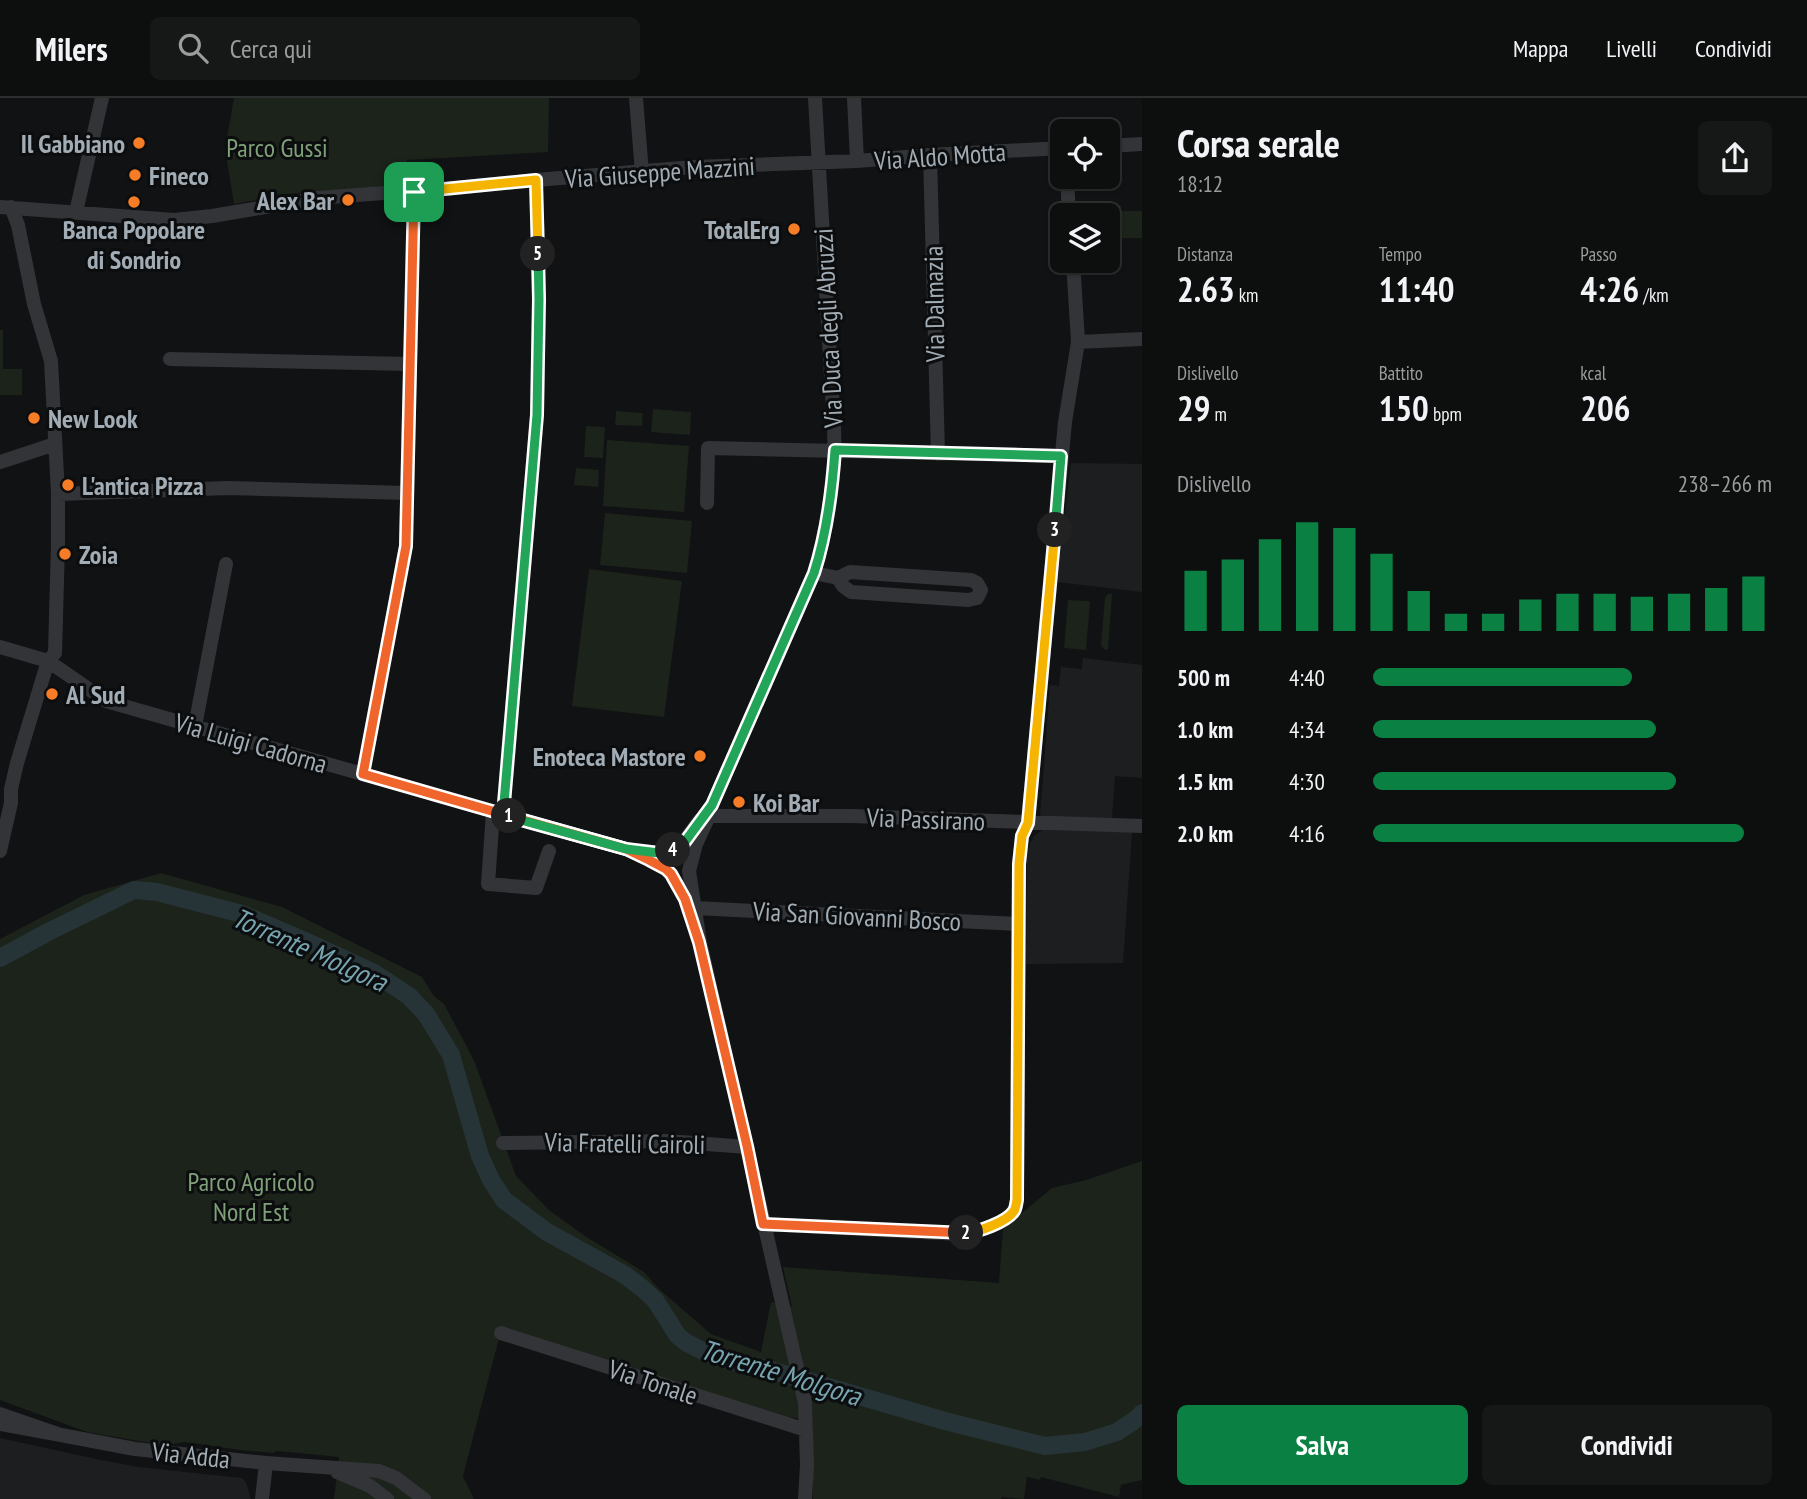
<!DOCTYPE html>
<html lang="it">
<head>
<meta charset="utf-8">
<style>
	:root { --surface:#0d0e0e; --page:#161717; --text:#f1f3f6; --muted:#9a9c9e; --line:#2d2e2e; --accent:#0b8043 }
	body { margin:0; font-family:"PT Sans Narrow",sans-serif; background:var(--page); color:var(--text); height:100vh; display:flex; flex-direction:column; font-size:26px; white-space:nowrap }
	* { box-sizing:border-box; margin:0 }
	p { font-size:23px; color:var(--muted) }
	.icon { flex:none; width:38px; height:38px; fill:none; stroke:currentColor; stroke-width:2; stroke-linecap:round; stroke-linejoin:round }
	.map { position:relative; flex:1; overflow:hidden }
	.side { display:flex; flex-direction:column; background:var(--surface); width:665px }
	.side>* { flex:none }
	.buttons { position:absolute; left:1050px; top:21px; display:grid; gap:14px }
	.buttons a { display:grid; place-items:center; width:70px; height:70px; border-radius:10px; background:var(--surface); box-shadow:0 2px 5px #0004,0 0 0 2px var(--line); font-size:35px }
	.pin { position:absolute; display:grid; place-items:center; width:60px; height:60px; color:#fff; margin:-30px; border-radius:14px; box-shadow:0 4px 10px #0006 }
	.km { position:absolute; width:35px; height:35px; margin:-18px; border-radius:50%; background:#222; color:#fff; font-size:19px; line-height:35px; text-align:center }
	.round { display:grid; place-items:center; flex:none; width:74px; height:74px; border-radius:10px; background:var(--page) }
	.headline { display:flex; align-items:center; justify-content:space-between; height:119px; padding:0 35px }
	h1 { font-size:38px; font-weight:700; line-height:52px }
	.stats { display:grid; grid-template-columns:repeat(3,1fr); gap:10px; height:119px; padding:7px 35px }
	.stats div { display:grid; align-content:center }
	.stats b { font-size:35px; font-weight:700 }
	.stats small { font-size:19px; font-weight:400 }
	.stats p { font-size:19px }
	.chart { height:196px; padding:14px 35px }
	.chart p { display:flex; justify-content:space-between }
	.chart svg { width:100%; height:126px; margin-top:7px; stroke:var(--accent); stroke-width:6 }
	.button { display:flex; gap:14px; margin-top:auto; padding:14px 35px }
	.button a { flex:1; height:80px; border-radius:10px; background:var(--accent); color:#fff; font-size:28px; font-weight:700; line-height:80px; text-align:center }
	.button a+a { background:var(--page); color:var(--text) }
	ul { padding:0 35px; list-style:none; font-size:23px }
	li { display:grid; grid-template-columns:112px 84px 1fr; align-items:center; height:52px }
	li i { height:18px; border-radius:9px; background:var(--accent) }
	header { display:flex; align-items:center; gap:42px; box-sizing:border-box; height:98px; padding:0 35px; background:var(--surface); border-bottom:2px solid var(--line) }
	header strong { font-size:33px }
	nav { display:flex; gap:38px; margin-inline-start:auto; font-size:24px }
	.search { width:490px; height:63px; background:var(--page); display:flex; align-items:center; gap:18px; box-sizing:border-box; padding:0 24px; border-radius:10px; color:var(--muted); font-size:26px }
	main { display:flex; flex:1; min-height:0 }
	.map>svg:first-child { display:block }
	.built { fill:#1d1e20 }
	.green { fill:#1c231b }
	.lines { fill:none; stroke-linecap:round; stroke-linejoin:round }
	.river { stroke:#273437; stroke-width:18 }
	.minor { stroke:#323438; stroke-width:14 }
	.split-1-casing { stroke:#fff; stroke-width:14 }
	.split-2-casing { stroke:#fff; stroke-width:14 }
	.split-3-casing { stroke:#fff; stroke-width:14 }
	.split-4-casing { stroke:#fff; stroke-width:14 }
	.split-5-casing { stroke:#fff; stroke-width:14 }
	.split-6-casing { stroke:#fff; stroke-width:14 }
	.split-1 { stroke:#f0652b; stroke-width:9 }
	.split-2 { stroke:#f0652b; stroke-width:9 }
	.split-3 { stroke:#f5b400; stroke-width:9 }
	.split-4 { stroke:#22a559; stroke-width:9 }
	.split-5 { stroke:#22a559; stroke-width:9 }
	.split-6 { stroke:#f5b400; stroke-width:9 }
	.poi-dot { fill:#f67d26; stroke:#0c0d0e; stroke-width:2.5 }
	.labels { text-anchor:middle; dominant-baseline:central; stroke-width:6; stroke-linejoin:round; paint-order:stroke }
	.poi-label { font-size:26px; font-weight:bold; fill:#a2acb4; stroke:#0c0d0e; text-anchor:start }
	.park-label { font-size:26px; fill:#7fa078; stroke:#0c0d0e }
	.street-label { font-size:26px; fill:#a2acb4; stroke:#0c0d0e }
	.water-label { font-size:28px; font-style:italic; fill:#77a4b1; stroke:#0c0d0e }
</style>
</head>
<body>
<header>
<strong>Milers</strong>
<div class="search"><svg class="icon" aria-label="search" viewBox="0 0 24 24"><circle cx="10" cy="10" r="6"/><path d="M15 15l6 6"/></svg>Cerca qui</div>
<nav><a>Mappa</a><a>Livelli</a><a>Condividi</a></nav>
</header>
<main>
<div class="map">
<svg width="1142" height="1401" viewBox="0 0 1142 1401">
	<rect width="100%" height="100%" fill="#111213"/>
	<!-- built -->
	<path class="built" d="M 1071,365 L 1142,366 L 1142,494 L 1057,484 Z
		M 1083,560 L 1142,567 L 1142,680 L 1115,678 L 1112,720 L 1040,719 L 1050,587 L 1059,588 L 1061,569 L 1082,571 Z
		M 1044,731 L 1132,734 L 1123,865 L 1026,866 L 1027,756 L 1030,746 L 1034,738 Z
		M 0,1340 L 96,1361 L 138,1369 L 242,1380 L 246,1384 L 251,1401 L 0,1401 Z"/>
	<!-- green -->
	<path class="green" d="M 234,0 L 549,0 L 548,54 L 407,62 L 409,86 L 288,96 L 234,106 L 225,51 Z
		M 1100,113 L 1142,113 L 1142,140 L 1108,140 L 1108,117 L 1100,117 Z
		M 0,232 L 3,232 L 3,271 L 22,271 L 22,297 L 0,297 Z
		M 653,311 L 691,314 L 690,337 L 651,334 Z
		M 616,313 L 643,315 L 642,328 L 615,327 Z
		M 586,328 L 605,329 L 603,360 L 584,359 Z
		M 607,342 L 689,348 L 684,414 L 603,408 Z
		M 576,370 L 599,372 L 598,389 L 574,387 Z
		M 605,415 L 692,423 L 687,475 L 600,467 Z
		M 589,471 L 682,483 L 664,619 L 572,608 Z
		M 1108,496 L 1112,496 L 1108,552 L 1104,551 L 1101,547 L 1105,500 Z
		M 1068,502 L 1088,503 L 1090,504 L 1086,552 L 1064,550 Z
		M 161,775 L 282,809 L 422,879 L 434,898 L 444,906 L 465,945 L 475,965 L 516,1078 L 549,1112 L 585,1138 L 644,1174 L 659,1191 L 711,1236 L 761,1254 L 771,1204 L 792,1209 L 783,1169 L 999,1185 L 1003,1131 L 1052,1090 L 1086,1082 L 1142,1063 L 1142,1382 L 1121,1387 L 1119,1399 L 1041,1379 L 1040,1382 L 1027,1379 L 1024,1401 L 1002,1399 L 1001,1401 L 813,1401 L 813,1323 L 783,1318 L 505,1229 L 502,1231 L 498,1244 L 463,1378 L 474,1401 L 334,1401 L 339,1359 L 277,1353 L 273,1355 L 240,1352 L 185,1344 L 165,1347 L 156,1346 L 87,1334 L 0,1302 L 0,841 L 84,797 Z"/>
	<g class="lines">
		<!-- river -->
		<path class="river" d="M 0,860 L 50,833 L 134,792 L 157,794 L 242,816 L 307,844 L 374,875 L 409,898 L 426,916 L 451,957 L 480,1058 L 491,1082 L 504,1102 L 547,1134 L 625,1177 L 642,1190 L 655,1202 L 678,1238 L 687,1245 L 715,1259 L 763,1270 L 945,1323 L 1045,1348 L 1085,1344 L 1117,1334 L 1135,1322 L 1142,1315"/>
		<!-- minor -->
		<path class="minor" d="M 636,0 L 642,75
			M 854,0 L 857,63
			M 1108,48 L 1142,46
			M 930,57 L 938,356
			M 1067,79 L 1069,117
			M 0,109 L 174,122 L 212,118 L 318,100 L 396,94 L 414,94 L 536,82 L 694,69 L 857,63 L 930,57 L 1062,50
			M 76,114 L 102,0
			M 1078,244 L 1142,241
			M 170,261 L 410,266
			M 0,364 L 55,346
			M 58,396 L 229,390 L 407,395
			M 707,405 L 708,350 L 1061,358
			M 814,475 L 838,480 L 850,474 L 971,482 L 977,485 L 981,492 L 977,500 L 968,502 L 851,494 L 843,488 L 838,480
			M 0,549 L 48,563 L 106,603 L 626,751 L 667,756
			M 195,628 L 226,466
			M 363,676 L 406,448 L 414,94
			M 493,714 L 488,786 L 536,790 L 549,753
			M 503,717 L 537,317 L 539,201 L 536,82
			M 709,718 L 851,718 L 1142,728
			M 678,751 L 700,722
			M 0,753 L 11,705 L 11,691 L 17,665 L 48,563 L 55,555 L 58,445 L 58,396 L 51,263 L 34,206 L 18,127 L 11,109
			M 671,776 L 685,801 L 690,816
			M 695,810 L 1019,826
			M 503,1045 L 667,1043 L 747,1049
			M 763,1126 L 960,1136 C 974,1135 1006,1126 1014,1113 C 1016,1110 1016,1106 1017,1102 L 1019,766 L 1022,738 L 1028,725 L 1065,324 L 1078,244 L 1073,163
			M 501,1235 L 806,1332
			M 0,1316 L 61,1337 L 0,1326
			M 61,1337 L 135,1351 L 266,1365 L 379,1373 L 396,1380 L 424,1401
			M 337,1374 L 370,1388 L 387,1401
			M 262,1401 L 266,1365
			M 805,1401 L 807,1367 L 805,1305 L 700,844 L 689,773 L 696,746 L 709,718 L 712,707 L 814,475 C 828,428 836,379 834,330 L 815,0"/>
	</g>
	<g class="lines">
		<defs>
			<path id="split-1" d="M 414,94 L 406,448 L 363,676 L 509,718"/>
			<path id="split-2" d="M 509,718 L 626,751 L 649,762 L 666,771 L 671,776 L 685,801 L 699,844 L 747,1048 L 763,1126 L 966,1135"/>
			<path id="split-3" d="M 966,1135 C 978,1134 1007,1124 1014,1113 C 1016,1110 1016,1106 1017,1102 L 1019,766 L 1022,738 L 1028,725 L 1055,432"/>
			<path id="split-4" d="M 673,752 L 678,751 L 684,745 L 712,707 L 814,475 C 827,435 832,395 835,352 L 1061,358 L 1055,432"/>
			<path id="split-5" d="M 538,156 L 539,201 L 537,317 L 503,717 L 626,751 L 667,756 L 673,752"/>
			<path id="split-6" d="M 414,94 L 536,82 L 538,156"/>
		</defs>
		<!-- split-1 casing -->
		<use href="#split-1" class="split-1-casing"/>
		<!-- split-2 casing -->
		<use href="#split-2" class="split-2-casing"/>
		<!-- split-3 casing -->
		<use href="#split-3" class="split-3-casing"/>
		<!-- split-4 casing -->
		<use href="#split-4" class="split-4-casing"/>
		<!-- split-5 casing -->
		<use href="#split-5" class="split-5-casing"/>
		<!-- split-6 casing -->
		<use href="#split-6" class="split-6-casing"/>
		<!-- split-1 -->
		<use href="#split-1" class="split-1"/>
		<!-- split-2 -->
		<use href="#split-2" class="split-2"/>
		<!-- split-3 -->
		<use href="#split-3" class="split-3"/>
		<!-- split-4 -->
		<use href="#split-4" class="split-4"/>
		<!-- split-5 -->
		<use href="#split-5" class="split-5"/>
		<!-- split-6 -->
		<use href="#split-6" class="split-6"/>
	</g>
	<!-- markers -->
	<g class="poi-dot">
		<circle cx="139" cy="45" r="7"/>
		<circle cx="135" cy="77" r="7"/>
		<circle cx="348" cy="102" r="7"/>
		<circle cx="134" cy="104" r="7"/>
		<circle cx="794" cy="131" r="7"/>
		<circle cx="34" cy="320" r="7"/>
		<circle cx="68" cy="387" r="7"/>
		<circle cx="65" cy="456" r="7"/>
		<circle cx="52" cy="596" r="7"/>
		<circle cx="700" cy="658" r="7"/>
		<circle cx="739" cy="704" r="7"/>
	</g>
	<g class="labels">
		<!-- poi labels -->
		<g class="poi-label">
			<text x="125" y="45" text-anchor="end">Il Gabbiano</text>
			<text x="149" y="77">Fineco</text>
			<text x="334" y="102" text-anchor="end">Alex Bar</text>
			<text x="134" y="131" text-anchor="middle">Banca Popolare<tspan x="134" dy="30">di Sondrio</tspan></text>
			<text x="780" y="131" text-anchor="end">TotalErg</text>
			<text x="48" y="320">New Look</text>
			<text x="82" y="387">L'antica Pizza</text>
			<text x="79" y="456">Zoia</text>
			<text x="66" y="596">Al Sud</text>
			<text x="686" y="658" text-anchor="end">Enoteca Mastore</text>
			<text x="753" y="704">Koi Bar</text>
		</g>
		<!-- park labels -->
		<g class="park-label">
			<text x="277" y="49">Parco Gussi</text>
			<text x="251" y="1083">Parco Agricolo<tspan x="251" dy="30">Nord Est</tspan></text>
		</g>
		<!-- street labels -->
		<g class="street-label">
			<text transform="translate(940 58) rotate(-4)">Via Aldo Motta</text>
			<text transform="translate(660 74) rotate(-4)">Via Giuseppe Mazzini</text>
			<text transform="translate(934 206) rotate(-91)">Via Dalmazia</text>
			<text transform="translate(828 230) rotate(-93)">Via Duca degli Abruzzi</text>
			<text transform="translate(251 645) rotate(16)">Via Luigi Cadorna</text>
			<text transform="translate(926 721) rotate(2)">Via Passirano</text>
			<text transform="translate(857 818) rotate(3)">Via San Giovanni Bosco</text>
			<text transform="translate(625 1045) rotate(1)">Via Fratelli Cairoli</text>
			<text transform="translate(653 1284) rotate(18)">Via Tonale</text>
			<text transform="translate(191 1357) rotate(6)">Via Adda</text>
		</g>
		<!-- water labels -->
		<g class="water-label">
			<text transform="translate(310 851) rotate(24)">Torrente Molgora</text>
			<text transform="translate(781 1274) rotate(17)">Torrente Molgora</text>
		</g>
	</g>
</svg>
<div class="buttons">
<a><svg class="icon" aria-label="locate" viewBox="0 0 24 24"><circle cx="12" cy="12" r="6"/><path d="M12 2v4M12 18v4M2 12h4M18 12h4"/></svg></a>
<a><svg class="icon" aria-label="layers" viewBox="0 0 24 24"><path d="M12 4l9 5-9 5-9-5zM3 14l9 5 9-5"/></svg></a>
</div>
<div class="pin" style="left:414px;top:94px;background:#1e9e55"><svg class="icon" aria-label="arrive" viewBox="0 0 24 24"><path d="M6 21V4h12l-3 4 3 4H6"/></svg></div>
<b class="km" style="left:509px;top:718px">1</b>
<b class="km" style="left:966px;top:1135px">2</b>
<b class="km" style="left:1055px;top:432px">3</b>
<b class="km" style="left:673px;top:752px">4</b>
<b class="km" style="left:538px;top:156px">5</b>
</div>
<section class="side">
<div class="headline"><div><h1>Corsa serale</h1><p>18:12</p></div><a class="round"><svg class="icon" aria-label="share" viewBox="0 0 24 24"><path d="M12 15V3M7 8l5-5 5 5M5 13v7h14v-7"/></svg></a></div>
<div class="stats">
<div><p>Distanza</p><b>2.63<small> km</small></b></div>
<div><p>Tempo</p><b>11:40</b></div>
<div><p>Passo</p><b>4:26<small> /km</small></b></div>
</div>
<div class="stats">
<div><p>Dislivello</p><b>29<small> m</small></b></div>
<div><p>Battito</p><b>150<small> bpm</small></b></div>
<div><p>kcal</p><b>206</b></div>
</div>
<div class="chart"><p><span>Dislivello</span>238–266 m</p>
<svg viewBox="0 0 160 44" preserveAspectRatio="none"><path d="M5 44V23M15 44V19M25 44V12M35 44V6M45 44V8M55 44V17M65 44V30M75 44V38M85 44V38M95 44V33M105 44V31M115 44V31M125 44V32M135 44V31M145 44V29M155 44V25"/></svg>
</div>
<ul>
<li><b>500 m</b>4:40<i style="width:65%"></i></li>
<li><b>1.0 km</b>4:34<i style="width:71%"></i></li>
<li><b>1.5 km</b>4:30<i style="width:76%"></i></li>
<li><b>2.0 km</b>4:16<i style="width:93%"></i></li>
</ul>
<div class="button"><a>Salva</a><a>Condividi</a></div>
</section>
</main>
</body>
</html>
